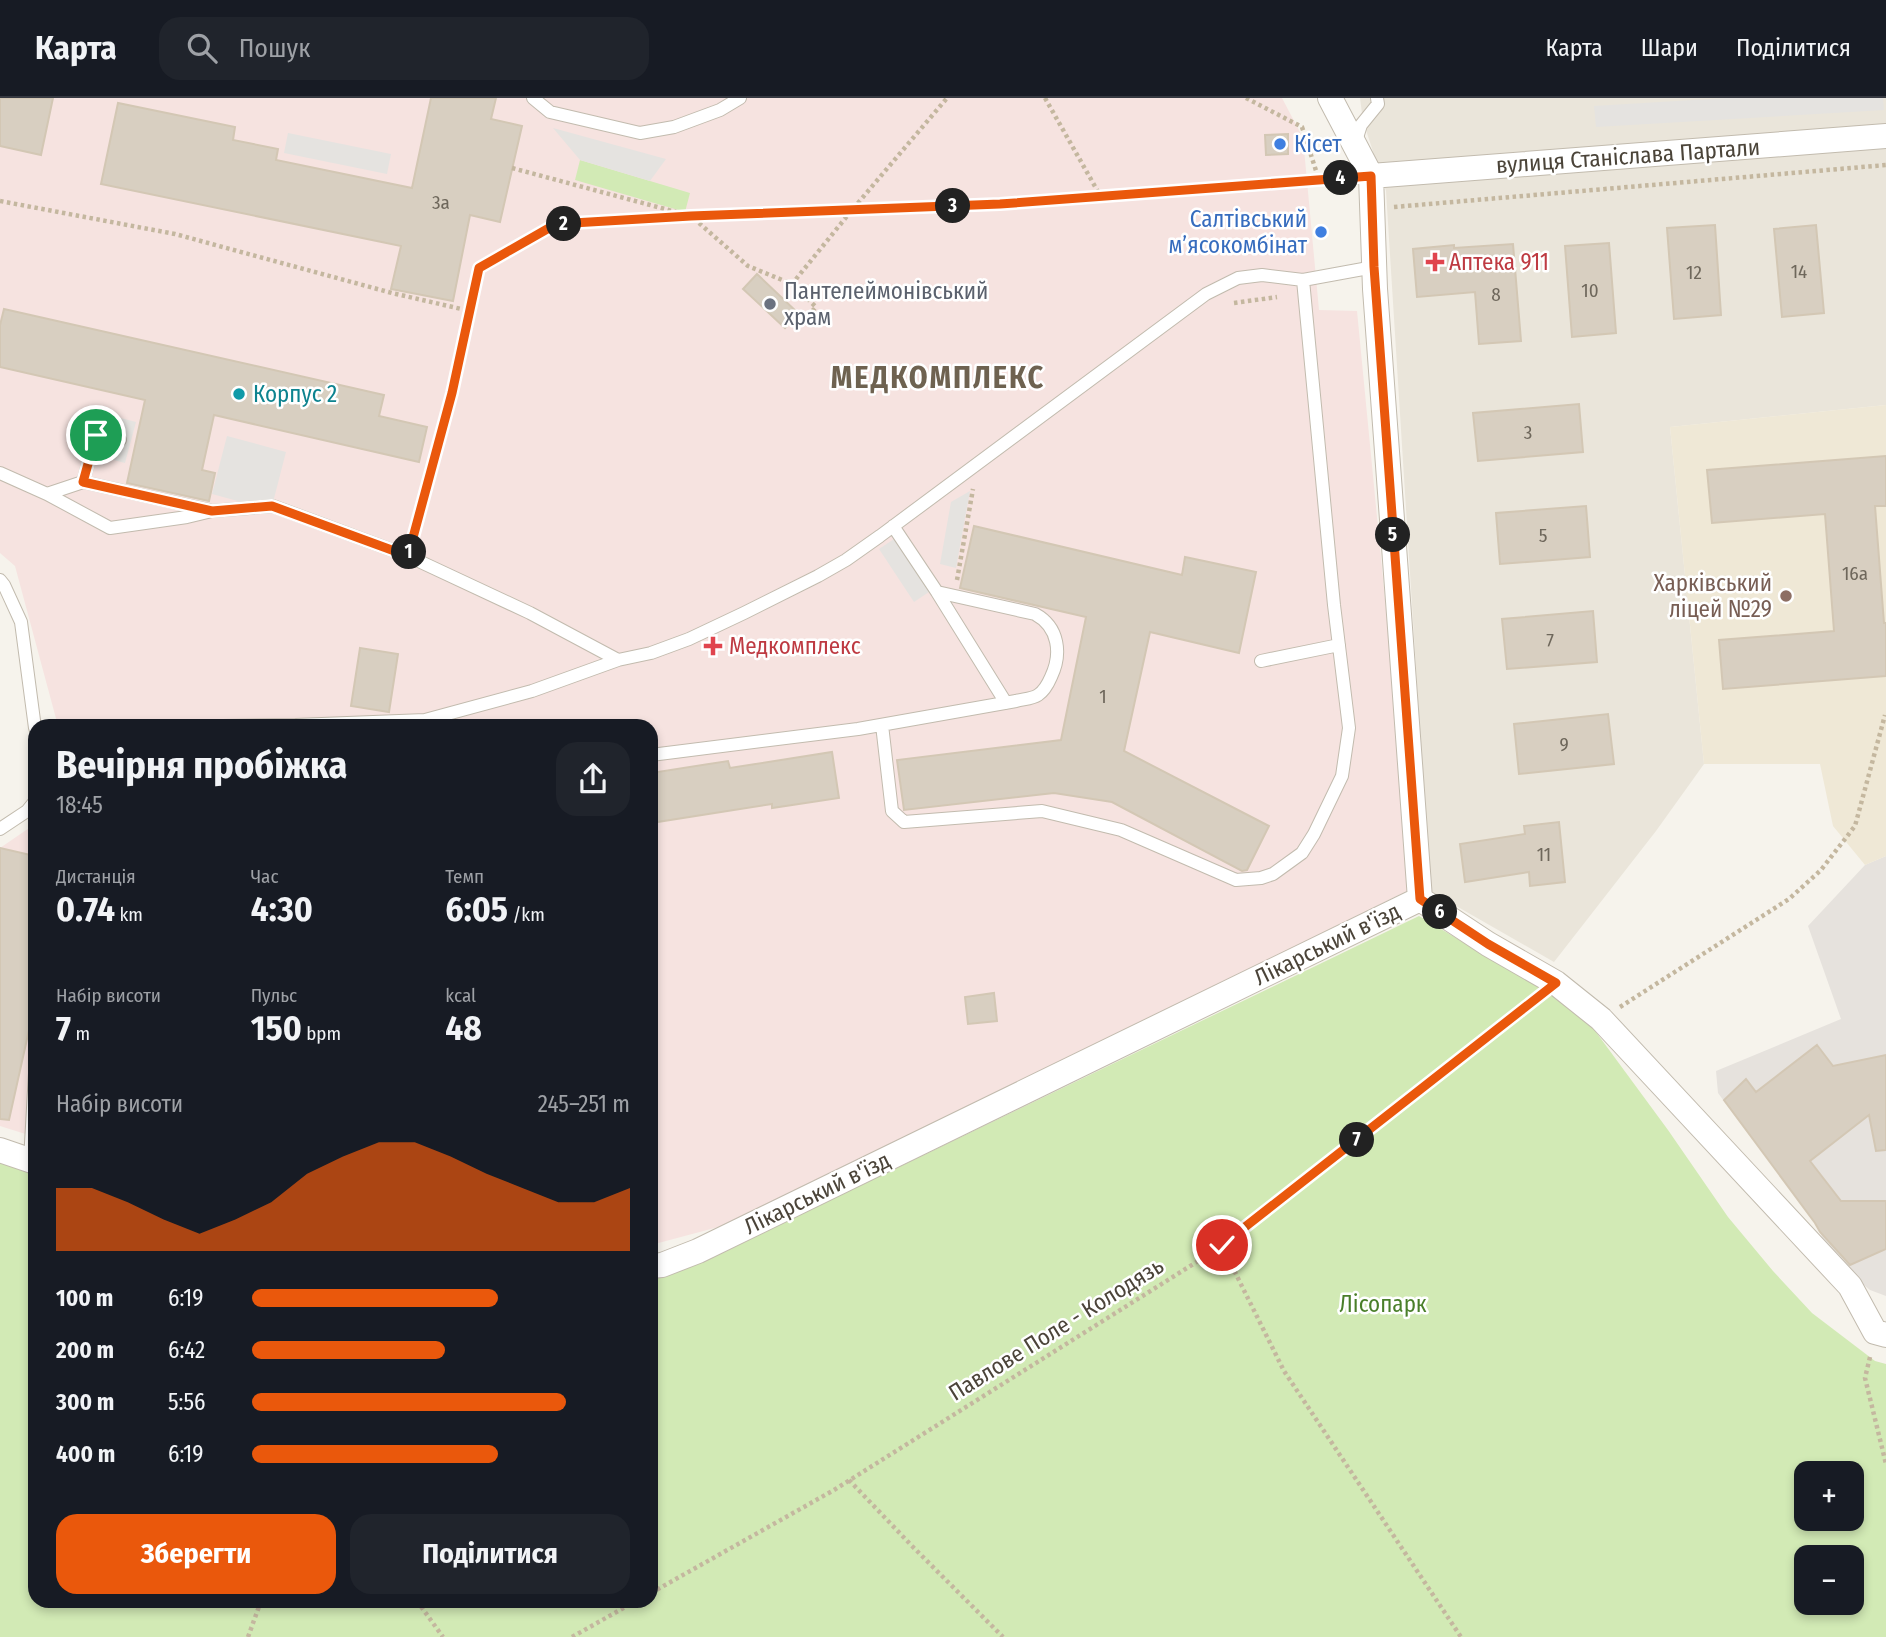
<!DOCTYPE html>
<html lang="uk">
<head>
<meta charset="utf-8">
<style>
	:root { --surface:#171b24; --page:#20242c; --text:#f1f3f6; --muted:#9ea1a6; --line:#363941; --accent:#ea580c }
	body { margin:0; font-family:"Fira Sans Condensed",sans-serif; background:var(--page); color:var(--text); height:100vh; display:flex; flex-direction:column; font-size:26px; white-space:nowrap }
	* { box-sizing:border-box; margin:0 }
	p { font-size:23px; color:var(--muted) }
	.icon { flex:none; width:38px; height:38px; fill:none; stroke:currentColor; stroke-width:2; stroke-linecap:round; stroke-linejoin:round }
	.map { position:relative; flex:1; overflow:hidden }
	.sheet { position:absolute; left:28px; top:621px; width:630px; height:889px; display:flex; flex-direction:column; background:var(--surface); border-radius:21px; box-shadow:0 4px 10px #0003 }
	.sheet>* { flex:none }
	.controls { position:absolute; left:1794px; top:1363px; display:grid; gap:14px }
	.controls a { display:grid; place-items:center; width:70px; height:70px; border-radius:14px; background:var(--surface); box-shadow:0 4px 10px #0003; font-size:35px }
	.pin { position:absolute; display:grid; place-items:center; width:60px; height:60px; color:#fff; margin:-30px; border:4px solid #fff; border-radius:50%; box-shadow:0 2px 7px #0007 }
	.km { position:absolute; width:35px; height:35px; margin:-18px; border-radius:50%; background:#222; color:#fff; font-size:19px; line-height:35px; text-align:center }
	.round { display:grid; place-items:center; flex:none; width:74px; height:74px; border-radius:21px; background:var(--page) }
	.headline { display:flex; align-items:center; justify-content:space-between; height:119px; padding:0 28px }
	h1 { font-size:38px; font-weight:700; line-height:52px }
	.metrics { display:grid; grid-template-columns:repeat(3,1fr); gap:10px; height:119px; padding:7px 28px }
	.metrics div { display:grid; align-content:center }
	.metrics b { font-size:35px; font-weight:700 }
	.metrics small { font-size:19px; font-weight:400 }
	.metrics p { font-size:19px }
	.chart { height:196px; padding:14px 28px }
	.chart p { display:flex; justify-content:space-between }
	.chart svg { width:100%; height:126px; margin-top:7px; fill:var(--accent); opacity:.7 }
	.cta { display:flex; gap:14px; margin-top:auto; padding:14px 28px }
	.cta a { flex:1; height:80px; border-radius:21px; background:var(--accent); color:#fff; font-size:28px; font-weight:700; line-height:80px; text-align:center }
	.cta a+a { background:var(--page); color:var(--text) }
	ul { padding:0 28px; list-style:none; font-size:23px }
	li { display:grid; grid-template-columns:112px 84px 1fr; align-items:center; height:52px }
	li i { height:18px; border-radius:9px; background:var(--accent) }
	header { display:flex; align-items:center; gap:42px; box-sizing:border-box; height:98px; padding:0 35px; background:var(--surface); border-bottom:2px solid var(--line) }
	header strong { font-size:33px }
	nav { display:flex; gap:38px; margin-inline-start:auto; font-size:24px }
	.search { width:490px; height:63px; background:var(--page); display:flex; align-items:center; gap:18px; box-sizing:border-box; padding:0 24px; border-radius:21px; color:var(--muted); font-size:26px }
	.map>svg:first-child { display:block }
	.residential { fill:#eae5da }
	.industrial { fill:#e6e2dd }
	.education { fill:#efe8d6 }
	.medical { fill:#f6e3e0 }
	.green { fill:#d2eab5; fill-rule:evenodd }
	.parking { fill:#e5e3e0 }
	.building { fill:#d8cfc1; stroke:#d3c7b4; stroke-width:2 }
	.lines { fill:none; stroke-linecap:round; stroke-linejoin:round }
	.service-casing { stroke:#c2bbae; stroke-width:14 }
	.minor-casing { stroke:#c2bbae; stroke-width:26 }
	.path { stroke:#c4b79f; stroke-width:4.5; stroke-dasharray:3.5 3.5; stroke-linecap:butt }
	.service { stroke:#fff; stroke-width:12 }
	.minor { stroke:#fff; stroke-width:24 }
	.route-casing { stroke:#fff; stroke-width:14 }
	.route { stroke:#ea580c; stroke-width:9 }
	.shop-dot { fill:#3f7fe0; stroke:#fff; stroke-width:2.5 }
	.health-dot { fill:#e0444e; stroke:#fff; stroke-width:2.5 }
	.worship-dot { fill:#6b7280; stroke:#fff; stroke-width:2.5 }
	.culture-dot { fill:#0f9aa8; stroke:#fff; stroke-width:2.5 }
	.education-dot { fill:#8d6e63; stroke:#fff; stroke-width:2.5 }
	.labels { text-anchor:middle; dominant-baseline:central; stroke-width:5; stroke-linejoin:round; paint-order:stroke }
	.number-label { font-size:19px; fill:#6e675b }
	.shop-label { font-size:23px; fill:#366cbe; stroke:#fff; text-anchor:start }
	.street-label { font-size:23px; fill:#4b4439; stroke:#fff }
	.health-label { font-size:23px; fill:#be3a42; stroke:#fff; text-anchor:start }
	.worship-label { font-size:23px; fill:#5b616d; stroke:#fff; text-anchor:start }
	.culture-label { font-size:23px; fill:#0d838f; stroke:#fff; text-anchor:start }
	.education-label { font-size:23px; fill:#785e54; stroke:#fff; text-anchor:end }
	.park-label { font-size:23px; fill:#4a7f2a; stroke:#fff }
	.district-label { font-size:30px; font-weight:bold; letter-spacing:2px; fill:#6e6250; stroke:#fff }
</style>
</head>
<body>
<header>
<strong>Карта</strong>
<div class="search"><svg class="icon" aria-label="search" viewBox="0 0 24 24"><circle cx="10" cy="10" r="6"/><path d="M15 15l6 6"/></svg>Пошук</div>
<nav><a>Карта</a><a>Шари</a><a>Поділитися</a></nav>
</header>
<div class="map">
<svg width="1886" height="1539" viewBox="0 0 1886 1539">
	<rect width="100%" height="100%" fill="#f6f3ec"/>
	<!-- residential -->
	<path class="residential" d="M 1360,0 L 1886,0 L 1886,307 L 1670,329 L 1704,666 L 1656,733 L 1554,864 L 1430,793 L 1386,93 L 1363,23 Z"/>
	<!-- industrial -->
	<path class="industrial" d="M 1886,758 L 1886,1198 L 1870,1192 L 1834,1162 L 1815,1125 L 1718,995 L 1716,973 L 1841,921 L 1808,828 L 1865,767 Z"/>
	<!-- education -->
	<path class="education" d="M 1886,307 L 1886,758 L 1865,767 L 1833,728 L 1820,666 L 1704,666 L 1670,329 Z"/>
	<!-- medical -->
	<path class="medical" d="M 0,0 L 1282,0 L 1303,40 L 1319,212 L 1357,213 L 1413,790 L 737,1124 L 651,1147 L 651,628 L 58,628 L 15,468 L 0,455 Z
		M 35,726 L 35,1039 L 0,1028 L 0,750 Z"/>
	<!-- green -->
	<path class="green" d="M 580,62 L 690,95 L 685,114 L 575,82 Z
		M 1419,818 L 1564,904 L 1593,930 L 1668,1032 L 1728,1119 L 1773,1173 L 1812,1215 L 1875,1263 L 1886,1266 L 1886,1539 L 0,1539 L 0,1057 L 35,1064 L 35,1503 L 651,1503 L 651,1169 L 735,1148 ZM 1806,1376 L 1852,1376 L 1852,1421 L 1806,1421 ZM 1806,1460 L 1852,1460 L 1852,1505 L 1806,1505 Z"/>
	<!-- parking -->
	<path class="parking" d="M 1726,0 L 1883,0 L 1884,12 L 1596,29 L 1594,8 Z
		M 553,30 L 666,61 L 650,83 L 580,62 Z
		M 288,35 L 391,56 L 387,76 L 284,55 Z
		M 117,319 L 136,324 L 125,365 L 106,360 Z
		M 227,338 L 286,354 L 271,412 L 212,396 Z
		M 970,393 L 956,470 L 940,466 L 951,404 Z
		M 897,439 L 932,492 L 914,504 L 879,451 Z"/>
	<!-- building -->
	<path class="building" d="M 0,0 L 53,0 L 41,57 L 0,48 Z
		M 431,0 L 496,0 L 491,21 L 522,28 L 500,124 L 470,117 L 453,203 L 391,191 L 401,148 L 101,86 L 118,5 L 235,29 L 233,42 L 278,51 L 276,62 L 412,90 Z
		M 1288,36 L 1288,56 L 1266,57 L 1265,37 Z
		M 1715,127 L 1721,217 L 1674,221 L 1667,130 Z
		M 1816,127 L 1824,215 L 1782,219 L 1774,131 Z
		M 1609,145 L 1616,235 L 1572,239 L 1565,148 Z
		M 1513,146 L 1521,243 L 1479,246 L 1475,194 L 1417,199 L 1413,151 L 1454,147 L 1454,150 Z
		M 757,176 L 799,216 L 785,230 L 743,191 Z
		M 4,211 L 384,297 L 379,318 L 427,329 L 419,364 L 214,317 L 202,372 L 215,375 L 209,403 L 127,385 L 145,302 L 0,269 L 0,227 Z
		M 1579,306 L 1583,354 L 1478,363 L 1473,315 Z
		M 1886,358 L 1886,408 L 1875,408 L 1884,525 L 1886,525 L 1886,578 L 1723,591 L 1719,542 L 1834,533 L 1825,416 L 1712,425 L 1707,372 Z
		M 1586,408 L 1590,459 L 1500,466 L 1496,415 Z
		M 974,428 L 1182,477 L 1185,459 L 1256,474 L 1239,555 L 1150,534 L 1124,653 L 1269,728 L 1247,772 L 1242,773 L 1112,704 L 1054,695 L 904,712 L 897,662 L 1061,642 L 1086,519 L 960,490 Z
		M 1593,513 L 1597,564 L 1507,571 L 1502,521 Z
		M 360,550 L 398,556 L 389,614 L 351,608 Z
		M 1608,616 L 1614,666 L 1519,676 L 1514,626 Z
		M 832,654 L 839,700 L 772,710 L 772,706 L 651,725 L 651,675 L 728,663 L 730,670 Z
		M 1559,724 L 1565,784 L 1530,788 L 1529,774 L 1465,784 L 1460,746 L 1525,736 L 1524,728 Z
		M 0,750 L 35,758 L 35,905 L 9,1022 L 0,1021 Z
		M 994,895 L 997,923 L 968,926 L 965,899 Z
		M 1817,947 L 1833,968 L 1886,957 L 1886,1052 L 1876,1053 L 1869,1017 L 1810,1063 L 1841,1103 L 1886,1103 L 1886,1151 L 1850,1167 L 1820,1134 L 1815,1125 L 1724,1002 L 1746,981 L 1756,994 Z"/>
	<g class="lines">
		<defs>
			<path id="service" d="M 533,0 L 550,14 L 640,35 L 674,29 L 720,12 L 740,0
				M 1355,46 L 1361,27 L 1378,6 L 1377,0
				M 0,375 L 47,396 L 83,384 L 209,412
				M 83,384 L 96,337 L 120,342
				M 47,396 L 110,430 L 187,419 L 212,413 L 273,408 L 408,458 L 530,515 L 618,562 L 651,555 L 689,541 L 744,515 L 818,478 L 846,462 L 880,438 L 1206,196 L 1238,180 L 1262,177 L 1303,182 L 1374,169
				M 0,482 L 4,487 L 21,524 L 35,630
				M 937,494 L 1006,605
				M 1261,563 L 1339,547
				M 429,623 L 453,628
				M 882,627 L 892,713 L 904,724 L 1042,713 L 1121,732 L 1236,782 L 1261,780 L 1273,776 L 1302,755 L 1314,736 L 1342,678 L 1349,630 L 1334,507 L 1303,182
				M 222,628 L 296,627
				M 295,628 L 296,627 L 425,622 L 532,593 L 618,562
				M 651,657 L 858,631 L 1016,603 C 1023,601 1032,601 1038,597 C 1044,593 1048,586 1051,579 C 1062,556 1059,529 1035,516 L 937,494 L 893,428
				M 0,731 L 27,713 L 35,703
				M 30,1063 L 35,975"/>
			<path id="minor" d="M 1330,0 L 1371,78 L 1375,191 L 1420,801
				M 1371,78 L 1886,38
				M 1420,801 L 1488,846 L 1556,885 L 1601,921 L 1850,1188 L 1875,1234 L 1886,1237
				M 0,1052 L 35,1064
				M 651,1168 L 662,1167 L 698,1153 L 1420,801"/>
		</defs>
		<!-- service casing -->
		<use href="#service" class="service-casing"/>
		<!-- minor casing -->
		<use href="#minor" class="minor-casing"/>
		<!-- path -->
		<path class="path" d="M 1045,0 L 1101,99
			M 1246,0 L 1302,29 L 1319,82
			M 512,70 L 691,118 L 748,168 L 792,186 L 852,112 L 947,0
			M 0,103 L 175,136 L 392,195 L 470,213
			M 1394,109 L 1886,67
			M 792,186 L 816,209 L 802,224
			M 1234,205 L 1277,199
			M 413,440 L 452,295 L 479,170 L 556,126 L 691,118 L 1000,106 L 1345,80
			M 957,482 L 973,391
			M 1620,909 L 1789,801 L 1821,772 L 1855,728 L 1885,617
			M 1222,1148 L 1284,1273 L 1461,1539
			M 1870,1259 L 1865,1280 L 1886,1366
			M 849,1382 L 912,1448 L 1003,1539
			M 651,1495 L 834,1392 L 1222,1148 L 1535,902
			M 417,1503 L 443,1539
			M 248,1539 L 261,1503
			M 572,1539 L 636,1503"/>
		<!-- service -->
		<use href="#service" class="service"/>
		<!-- minor -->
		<use href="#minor" class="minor"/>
	</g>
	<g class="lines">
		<defs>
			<path id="route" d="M 96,337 L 83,384 L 212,413 L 272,408 L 408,458 L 452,295 L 479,170 L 556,126 L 691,118 L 1000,106 L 1371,78 L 1374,169 L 1420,801 L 1488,846 L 1556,885 L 1222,1147"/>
		</defs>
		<!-- route casing -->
		<use href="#route" class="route-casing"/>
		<!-- route -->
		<use href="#route" class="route"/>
	</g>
	<!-- markers -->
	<g class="shop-dot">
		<circle cx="1280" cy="46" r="7"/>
		<circle cx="1321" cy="134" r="7"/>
	</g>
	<g class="health-dot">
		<path d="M1431.5 153.5h7v7h7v7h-7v7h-7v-7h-7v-7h7z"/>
		<path d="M709.5 537.5h7v7h7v7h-7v7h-7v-7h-7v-7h7z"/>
	</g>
	<circle class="worship-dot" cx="770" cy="206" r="7"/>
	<circle class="culture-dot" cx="239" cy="296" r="7"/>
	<circle class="education-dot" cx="1786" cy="498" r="7"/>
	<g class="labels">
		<!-- number labels -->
		<g class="number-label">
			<text x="441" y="104">3а</text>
			<text x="1799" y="173">14</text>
			<text x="1694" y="174">12</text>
			<text x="1590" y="192">10</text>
			<text x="1496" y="196">8</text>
			<text x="1528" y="334">3</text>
			<text x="1543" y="437">5</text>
			<text x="1855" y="475">16а</text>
			<text x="1550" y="542">7</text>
			<text x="1103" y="598">1</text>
			<text x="1564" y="646">9</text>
			<text x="1544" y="756">11</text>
		</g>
		<!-- shop labels -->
		<g class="shop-label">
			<text x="1294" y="46">Кісет</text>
			<text x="1307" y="121" text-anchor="end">Салтівський<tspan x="1307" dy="26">мʼясокомбінат</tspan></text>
		</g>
		<!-- street labels -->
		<g class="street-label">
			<text transform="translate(1628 58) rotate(-4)">вулиця Станіслава Партали</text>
			<text transform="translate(1327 846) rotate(-26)">Лікарський в'їзд</text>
			<text transform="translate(817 1095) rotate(-26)">Лікарський в'їзд</text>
			<text transform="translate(1056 1231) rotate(-32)">Павлове Поле - Колодязь</text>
		</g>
		<!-- health labels -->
		<g class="health-label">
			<text x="1449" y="164">Аптека 911</text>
			<text x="729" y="548">Медкомплекс</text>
		</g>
		<!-- worship labels -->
		<g class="worship-label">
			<text x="784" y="193">Пантелеймонівський<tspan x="784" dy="26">храм</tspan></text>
		</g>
		<!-- culture labels -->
		<g class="culture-label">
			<text x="253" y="296">Корпус 2</text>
		</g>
		<!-- education labels -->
		<g class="education-label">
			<text x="1772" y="485">Харківський<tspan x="1772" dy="26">ліцей №29</tspan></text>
		</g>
		<!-- park labels -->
		<g class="park-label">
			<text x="1383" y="1206">Лісопарк</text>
		</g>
		<!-- district labels -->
		<g class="district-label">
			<text x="938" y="280">МЕДКОМПЛЕКС</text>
		</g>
	</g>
</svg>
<div class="controls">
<a>+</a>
<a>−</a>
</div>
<div class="pin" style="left:96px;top:337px;background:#1e9e55"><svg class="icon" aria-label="arrive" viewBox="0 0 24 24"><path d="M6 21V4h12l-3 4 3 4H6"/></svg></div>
<div class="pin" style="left:1222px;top:1147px;background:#d93025"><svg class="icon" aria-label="check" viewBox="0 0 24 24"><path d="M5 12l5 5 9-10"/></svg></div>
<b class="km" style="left:409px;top:454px">1</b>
<b class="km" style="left:564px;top:126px">2</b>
<b class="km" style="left:953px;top:108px">3</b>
<b class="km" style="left:1341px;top:80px">4</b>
<b class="km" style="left:1393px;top:437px">5</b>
<b class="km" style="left:1440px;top:814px">6</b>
<b class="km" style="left:1357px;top:1042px">7</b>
<section class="sheet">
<div class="headline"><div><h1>Вечірня пробіжка</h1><p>18:45</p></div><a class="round"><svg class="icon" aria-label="share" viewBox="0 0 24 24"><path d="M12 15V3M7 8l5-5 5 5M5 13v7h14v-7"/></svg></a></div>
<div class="metrics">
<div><p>Дистанція</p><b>0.74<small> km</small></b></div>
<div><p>Час</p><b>4:30</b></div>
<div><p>Темп</p><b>6:05<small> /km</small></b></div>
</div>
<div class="metrics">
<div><p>Набір висоти</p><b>7<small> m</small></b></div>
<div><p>Пульс</p><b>150<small> bpm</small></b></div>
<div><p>kcal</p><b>48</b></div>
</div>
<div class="chart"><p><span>Набір висоти</span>245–251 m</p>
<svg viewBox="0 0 160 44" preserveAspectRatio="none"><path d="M0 44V22L10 22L20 27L30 33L40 38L50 33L60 27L70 17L80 11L90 6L100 6L110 11L120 17L130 22L140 27L150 27L160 22V44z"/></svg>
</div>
<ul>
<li><b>100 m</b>6:19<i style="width:65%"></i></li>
<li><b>200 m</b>6:42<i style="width:51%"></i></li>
<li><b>300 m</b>5:56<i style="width:83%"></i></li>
<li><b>400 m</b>6:19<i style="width:65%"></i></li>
</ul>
<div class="cta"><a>Зберегти</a><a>Поділитися</a></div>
</section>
</div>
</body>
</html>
